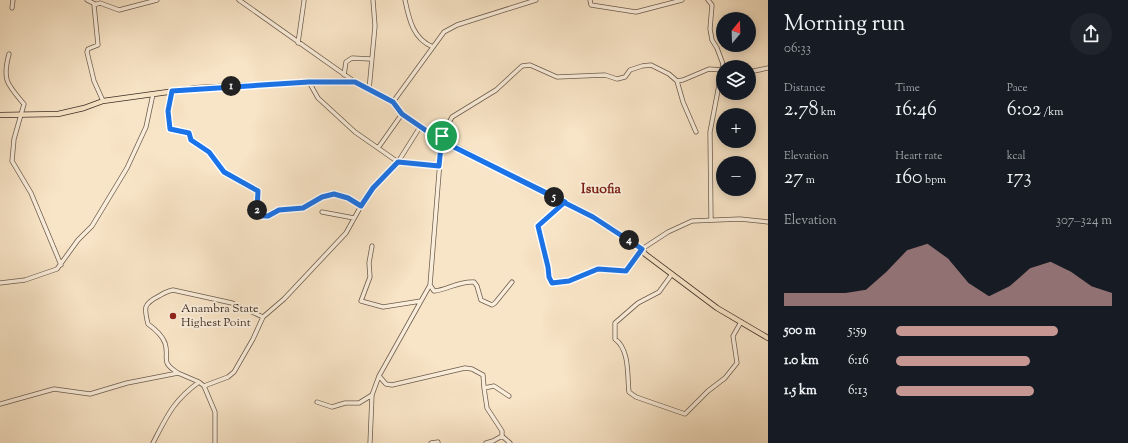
<!DOCTYPE html>
<html lang="en">
<head>
<meta charset="utf-8">
<style>
	:root { --surface:#171b24; --page:#20242c; --text:#f1f3f6; --muted:#9ea1a6; --accent:#c59692 }
	body { margin:0; font-family:"Sorts Mill Goudy",serif; background:var(--page); color:var(--text); height:100vh; display:flex; flex-direction:column; font-size:15px; white-space:nowrap }
	* { box-sizing:border-box; margin:0 }
	p { font-size:13px; color:var(--muted) }
	.icon { flex:none; width:22px; height:22px; fill:none; stroke:currentColor; stroke-width:2; stroke-linecap:round; stroke-linejoin:round }
	.map { position:relative; flex:1; overflow:hidden }
	.sheet { display:flex; flex-direction:column; background:var(--surface); width:360px }
	.sheet>* { flex:none }
	.needle { width:26px; rotate:19deg }
	.tools { position:absolute; left:716px; top:12px; display:grid; gap:8px }
	.tools a { display:grid; place-items:center; width:40px; height:40px; border-radius:50%; background:var(--surface); box-shadow:0 2px 10px #0003; font-size:20px }
	.pin { position:absolute; display:grid; place-items:center; width:34px; height:34px; color:#fff; margin:-17px; border:2px solid #fff; border-radius:50%; box-shadow:0 1px 4px #0007 }
	.km { position:absolute; width:20px; height:20px; margin:-10px; border-radius:50%; background:#222; color:#fff; font-size:11px; line-height:20px; text-align:center }
	.round { display:grid; place-items:center; flex:none; width:42px; height:42px; border-radius:21px; background:var(--page) }
	.head { display:flex; align-items:center; justify-content:space-between; height:68px; padding:0 16px }
	h1 { font-size:22px; font-weight:600; line-height:30px }
	.figures { display:grid; grid-template-columns:repeat(3,1fr); gap:6px; height:68px; padding:4px 16px }
	.figures div { display:grid; align-content:center }
	.figures b { font-size:20px; font-weight:600 }
	.figures small { font-size:11px; font-weight:400 }
	.figures p { font-size:11px }
	.chart { height:112px; padding:8px 16px }
	.chart p { display:flex; justify-content:space-between }
	.chart svg { width:100%; height:72px; margin-top:4px; fill:var(--accent); opacity:.7 }
	ul { padding:0 16px; list-style:none; font-size:13px }
	li { display:grid; grid-template-columns:64px 48px 1fr; align-items:center; height:30px }
	li i { height:10px; border-radius:5px; background:var(--accent) }
	main { display:flex; flex:1; min-height:0 }
	.map>svg:first-child { display:block }
	.lines { fill:none; stroke-linecap:round; stroke-linejoin:round }
	.minor-casing { stroke:#6c5c4f; stroke-width:5 }
	.major-casing { stroke:#3e2f27; stroke-width:6 }
	.minor { stroke:#faedda; stroke-width:3.5 }
	.major { stroke:#f8e4c6; stroke-width:4.5 }
	.route-casing { stroke:#fff; stroke-width:8 }
	.route { stroke:#1a73e8; stroke-width:5 }
	.poi-dot { fill:#8f2418; stroke:#faedda; stroke-width:1.5 }
	.labels { text-anchor:middle; dominant-baseline:central; stroke-width:4; stroke-linejoin:round; paint-order:stroke }
	.poi-label { font-size:12px; fill:#3e2f27; stroke:#faedda; text-anchor:start }
	.quarter-label { font-size:14px; font-weight:bold; fill:#7a1f14; stroke:#faedda }
</style>
</head>
<body>
<main>
<div class="map">
<svg width="768" height="443" viewBox="0 0 768 443">
	<rect width="100%" height="100%" fill="#f8e4c6"/>
	<filter id="stains"><feTurbulence type="fractalNoise" baseFrequency=".005" numOctaves="4"/><feColorMatrix values="0 0 0 0 .2 0 0 0 0 .09 0 0 0 0 .02 0 0 0 .5 -.17"/></filter>
	<radialGradient id="worn" r=".72"><stop offset=".6" stop-color="#630" stop-opacity="0"/><stop offset="1" stop-color="#630" stop-opacity=".3"/></radialGradient>
	<g class="lines">
		<defs>
			<path id="minor" d="M 87,0 L 95,4
				M 239,0 L 355,82
				M 405,0 C 409,19 413,39 433,47
				M 590,0 L 591,5 L 636,12 L 682,0
				M 708,0 L 712,5 L 710,29 L 712,40 L 717,48 L 723,64 L 710,132 L 711,219
				M 12,8 L 13,0
				M 298,43 L 304,1
				M 9,54 C 2,80 7,84 24,104 L 14,139 L 12,161 L 31,193 L 61,265
				M 749,72 L 768,68
				M 344,75 L 346,62 L 352,58 L 371,59
				M 677,81 L 683,102 L 696,132
				M 309,82 L 318,98 L 355,132 L 398,162 L 439,166
				M 369,90 L 375,26 L 373,0
				M 172,91 L 168,111 L 170,129 C 181,132 188,126 191,140 L 209,152 L 224,172 L 258,191 C 261,201 252,212 265,217 L 279,210 L 303,208 L 328,194 L 341,195 L 361,206
				M 103,101 L 94,81 L 87,52 L 88,49 L 98,45 L 94,5 L 100,3 L 119,10 L 157,0
				M 393,102 L 444,32 L 457,25 L 536,0
				M 378,148 L 402,114
				M 565,202 L 538,226 L 548,267 L 549,277 L 553,283 L 569,281 L 598,269 L 626,271 L 642,249 L 668,232 L 692,221 L 740,219 L 768,222
				M 322,212 L 354,218
				M 372,246 L 369,263 L 370,277 L 361,301 L 383,307 L 421,301
				M 672,274 L 659,292 L 638,303 L 615,323 L 615,339 C 630,350 627,375 629,392 L 636,397 L 685,414 L 708,391 L 725,378 L 737,363 L 733,336 L 741,322
				M 0,283 L 25,280 L 57,269 L 78,240 L 92,226 L 127,168 L 146,127 L 153,94
				M 430,285 L 434,291 C 447,290 458,281 474,282 L 477,286 L 481,300 L 492,305 L 495,303 L 512,282
				M 178,373 C 159,361 170,359 165,343 C 162,335 155,329 148,324 C 144,308 143,304 159,296 C 164,293 167,291 173,290 L 232,303 L 263,317
				M 379,376 L 386,384 L 392,385 L 465,368 L 472,369 L 483,375 L 484,388 L 494,386 L 509,396
				M 204,386 L 215,412 L 215,443
				M 484,388 L 487,408 L 502,431 L 502,436 L 510,443
				M 317,402 L 332,407 L 345,403 L 359,403 L 372,395
				M 0,404 L 54,389 L 90,394 L 127,383 L 178,373 L 199,382
				M 153,443 C 167,416 173,401 199,382 L 204,386 L 228,377 L 234,372 L 253,339 L 263,317 L 284,299 L 346,233 L 361,206 L 373,188 L 398,162 L 420,127
				M 370,443 L 372,395 L 379,376 L 430,285 L 442,136 L 452,117 L 496,90 L 522,66 L 530,65 L 557,77 L 605,75 L 617,79 L 625,77 L 630,70 L 642,66 L 651,65 L 669,74 L 677,81 L 683,80 L 709,69 L 723,70
				M 431,443 L 438,442
				M 486,443 L 493,441 L 502,436"/>
			<path id="major" d="M 0,115 L 58,114 L 84,108 L 103,101 L 197,88 L 337,81 L 355,82 L 393,102 L 402,114 L 434,136 L 442,136 L 452,145 L 593,217 L 642,249 L 645,254 L 717,308 L 768,338"/>
		</defs>
		<!-- minor casing -->
		<use href="#minor" class="minor-casing"/>
		<!-- major casing -->
		<use href="#major" class="major-casing"/>
		<!-- minor -->
		<use href="#minor" class="minor"/>
		<!-- major -->
		<use href="#major" class="major"/>
	</g>
	<g class="lines">
		<defs>
			<path id="route" d="M 442,136 L 434,136 L 402,114 L 393,102 L 355,82 L 309,82 L 172,91 L 168,111 L 170,129 L 189,133 L 191,140 L 209,152 L 224,172 L 258,191 L 257,210 L 263,216 L 268,216 L 279,210 L 303,208 L 322,197 L 334,194 L 348,198 L 361,206 L 373,188 L 398,162 L 439,166 L 442,136 L 452,146 L 593,217 L 642,249 L 626,271 L 598,269 L 569,281 L 552,283 L 549,277 L 548,267 L 538,226 L 565,202 L 452,146 L 442,136"/>
		</defs>
		<!-- route casing -->
		<use href="#route" class="route-casing"/>
		<!-- route -->
		<use href="#route" class="route"/>
	</g>
	<!-- markers -->
	<circle class="poi-dot" cx="173" cy="316" r="4"/>
	<g class="labels">
		<!-- poi labels -->
		<g class="poi-label">
			<text x="181" y="309">Anambra State<tspan x="181" dy="14">Highest Point</tspan></text>
		</g>
		<!-- quarter labels -->
		<g class="quarter-label">
			<text x="601" y="190">Isuofia</text>
		</g>
	</g>
	<rect width="100%" height="100%" filter="url(#stains)"/>
	<rect width="100%" height="100%" fill="url(#worn)"/>
</svg>
<div class="tools">
<a><svg class="needle" viewBox="-14 -14 28 28"><path d="M0-13l5 13h-10z" fill="#e53935"/><path d="M0 13l5-13h-10z" fill="#9ea1a6"/></svg></a>
<a><svg class="icon" aria-label="layers" viewBox="0 0 24 24"><path d="M12 4l9 5-9 5-9-5zM3 14l9 5 9-5"/></svg></a>
<a>+</a>
<a>−</a>
</div>
<div class="pin" style="left:442px;top:136px;background:#1e9e55"><svg class="icon" aria-label="arrive" viewBox="0 0 24 24"><path d="M6 21V4h12l-3 4 3 4H6"/></svg></div>
<b class="km" style="left:231px;top:86px">1</b>
<b class="km" style="left:257px;top:210px">2</b>
<b class="km" style="left:629px;top:240px">4</b>
<b class="km" style="left:554px;top:197px">5</b>
</div>
<section class="sheet">
<div class="head"><div><h1>Morning run</h1><p>06:33</p></div><a class="round"><svg class="icon" aria-label="share" viewBox="0 0 24 24"><path d="M12 15V3M7 8l5-5 5 5M5 13v7h14v-7"/></svg></a></div>
<div class="figures">
<div><p>Distance</p><b>2.78<small> km</small></b></div>
<div><p>Time</p><b>16:46</b></div>
<div><p>Pace</p><b>6:02<small> /km</small></b></div>
</div>
<div class="figures">
<div><p>Elevation</p><b>27<small> m</small></b></div>
<div><p>Heart rate</p><b>160<small> bpm</small></b></div>
<div><p>kcal</p><b>173</b></div>
</div>
<div class="chart"><p><span>Elevation</span>307–324 m</p>
<svg viewBox="0 0 160 44" preserveAspectRatio="none"><path d="M0 44V36L10 36L20 36L30 36L40 34L50 23L60 10L70 6L80 15L90 30L100 38L110 32L120 21L130 17L140 23L150 32L160 36V44z"/></svg>
</div>
<ul>
<li><b>500 m</b>5:59<i style="width:75%"></i></li>
<li><b>1.0 km</b>6:16<i style="width:62%"></i></li>
<li><b>1.5 km</b>6:13<i style="width:64%"></i></li>
</ul>
</section>
</main>
</body>
</html>
